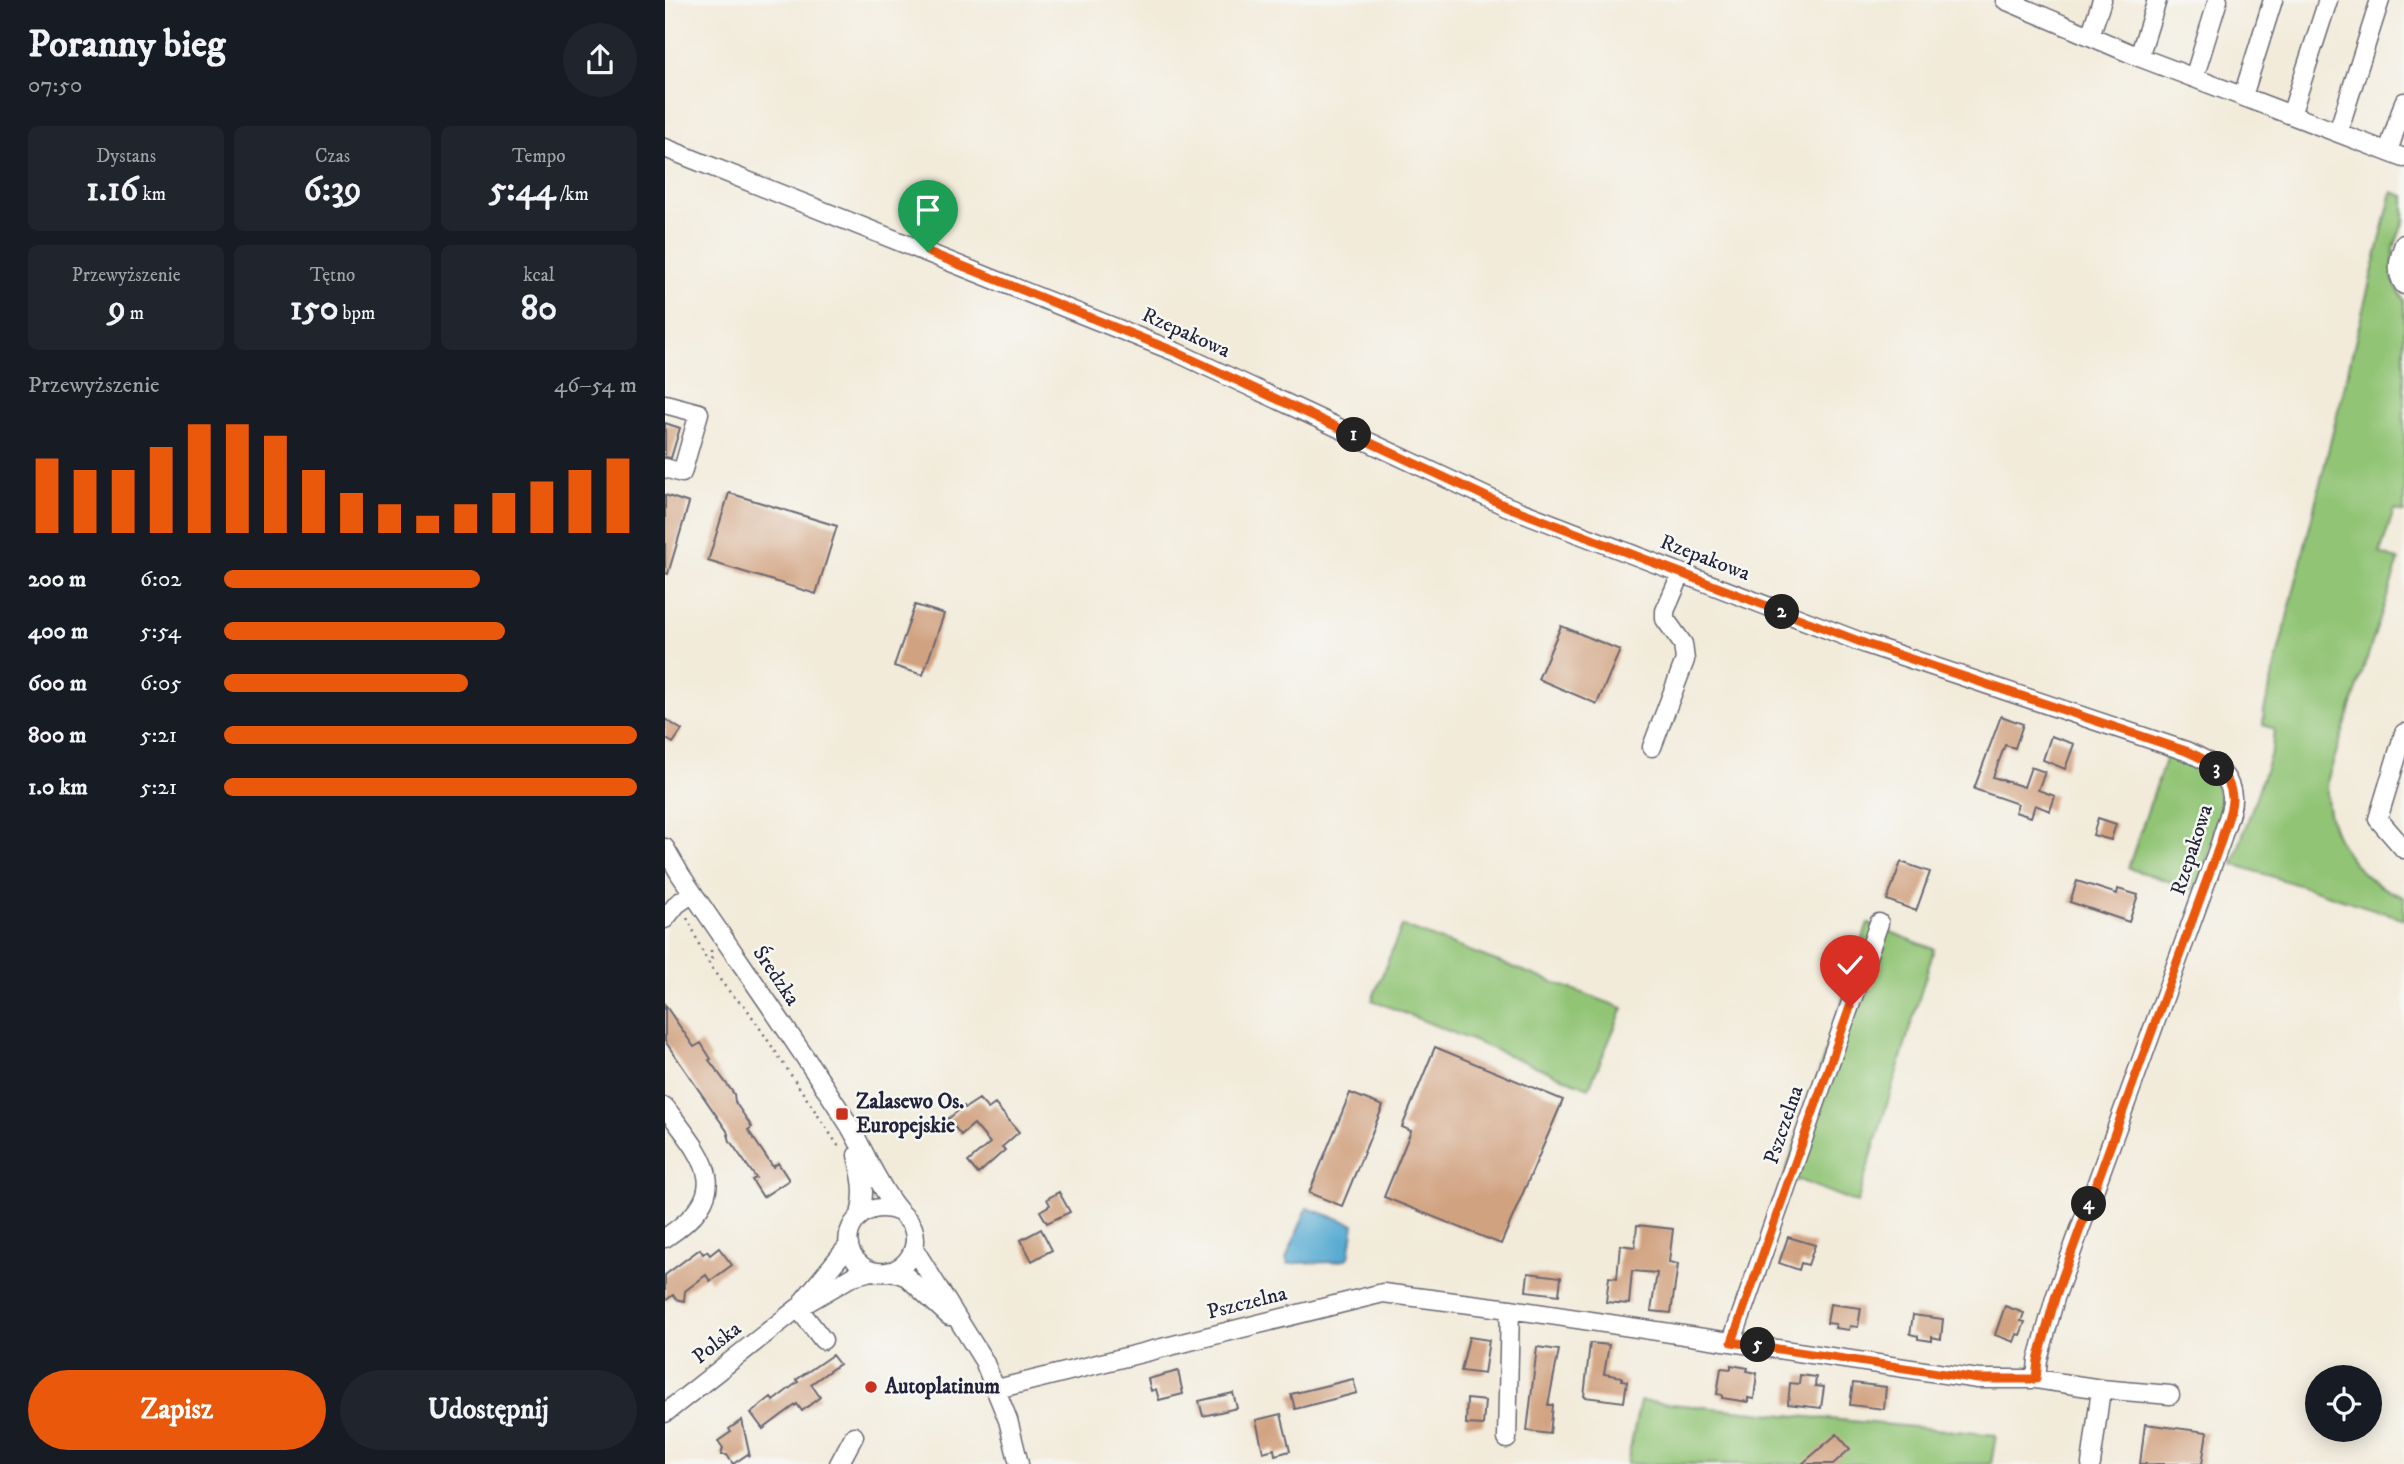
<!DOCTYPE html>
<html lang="pl">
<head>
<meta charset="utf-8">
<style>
	:root { --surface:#171b24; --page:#20242c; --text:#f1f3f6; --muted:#9ea1a6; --accent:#ea580c }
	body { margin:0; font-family:"IM FELL DW Pica",serif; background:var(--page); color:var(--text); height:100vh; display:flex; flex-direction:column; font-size:26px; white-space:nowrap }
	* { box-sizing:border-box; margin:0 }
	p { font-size:23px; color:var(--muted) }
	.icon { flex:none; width:38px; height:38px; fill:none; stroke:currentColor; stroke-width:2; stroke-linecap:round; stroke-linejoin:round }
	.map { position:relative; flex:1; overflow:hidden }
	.details { display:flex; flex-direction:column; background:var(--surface); width:665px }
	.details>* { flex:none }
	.fabs { position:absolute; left:1640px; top:1365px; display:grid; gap:14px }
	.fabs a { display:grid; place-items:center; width:77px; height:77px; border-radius:50%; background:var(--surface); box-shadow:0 4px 18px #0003; font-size:35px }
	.pin { position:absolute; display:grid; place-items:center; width:60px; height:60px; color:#fff; margin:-72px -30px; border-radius:50% 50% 50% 0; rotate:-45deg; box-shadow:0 0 7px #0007 }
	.pin .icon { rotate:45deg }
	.km { position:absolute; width:35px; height:35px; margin:-18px; border-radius:50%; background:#222; color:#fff; font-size:19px; line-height:35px; text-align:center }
	.round { display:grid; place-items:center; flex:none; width:74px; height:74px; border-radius:37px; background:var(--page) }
	.head { display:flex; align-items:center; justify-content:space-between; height:119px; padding:0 28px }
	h1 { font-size:38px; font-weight:800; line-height:52px }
	.metrics { display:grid; grid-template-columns:repeat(3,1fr); gap:10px; height:119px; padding:7px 28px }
	.metrics div { display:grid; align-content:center; border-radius:10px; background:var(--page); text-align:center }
	.metrics b { font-size:35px; font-weight:800 }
	.metrics small { font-size:19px; font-weight:400 }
	.metrics p { font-size:19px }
	.chart { height:196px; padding:14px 28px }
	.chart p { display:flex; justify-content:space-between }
	.chart svg { width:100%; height:126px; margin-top:7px; stroke:var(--accent); stroke-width:6 }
	.button { display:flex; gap:14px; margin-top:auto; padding:14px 28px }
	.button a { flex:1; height:80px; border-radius:42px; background:var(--accent); color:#fff; font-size:28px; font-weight:800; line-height:80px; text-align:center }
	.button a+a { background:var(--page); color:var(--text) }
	ul { padding:0 28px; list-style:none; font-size:23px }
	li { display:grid; grid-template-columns:112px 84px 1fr; align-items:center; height:52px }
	li i { height:18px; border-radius:9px; background:var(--accent) }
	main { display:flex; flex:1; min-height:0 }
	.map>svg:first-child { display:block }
	.green { fill:#91c475; stroke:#5a7358; stroke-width:2 }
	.water { fill:#57aad2; stroke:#3c6686; stroke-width:2 }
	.building { fill:#d1a280 }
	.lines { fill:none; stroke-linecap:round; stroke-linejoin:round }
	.minor-casing { stroke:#6b6873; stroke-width:21 }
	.path { stroke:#6b6873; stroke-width:2.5; stroke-dasharray:2 5; stroke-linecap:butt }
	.minor { stroke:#fff; stroke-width:18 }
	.route-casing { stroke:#fff; stroke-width:14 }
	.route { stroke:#ea580c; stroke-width:9 }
	.poi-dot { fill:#c8321e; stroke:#f6f6f2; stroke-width:2.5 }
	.labels { text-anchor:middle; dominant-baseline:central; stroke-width:5; stroke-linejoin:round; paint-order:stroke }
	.street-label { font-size:21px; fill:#22223b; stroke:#f6f6f2 }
	.poi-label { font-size:21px; font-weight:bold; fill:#22223b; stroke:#f6f6f2; text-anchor:start }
</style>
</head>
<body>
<main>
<section class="details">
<div class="head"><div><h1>Poranny bieg</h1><p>07:50</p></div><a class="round"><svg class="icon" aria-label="share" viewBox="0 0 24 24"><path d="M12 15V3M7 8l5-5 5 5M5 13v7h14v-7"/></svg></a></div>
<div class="metrics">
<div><p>Dystans</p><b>1.16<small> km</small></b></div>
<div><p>Czas</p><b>6:39</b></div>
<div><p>Tempo</p><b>5:44<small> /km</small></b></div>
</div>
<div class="metrics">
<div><p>Przewyższenie</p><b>9<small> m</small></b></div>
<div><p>Tętno</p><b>150<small> bpm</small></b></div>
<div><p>kcal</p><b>80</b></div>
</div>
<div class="chart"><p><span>Przewyższenie</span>46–54 m</p>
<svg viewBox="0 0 160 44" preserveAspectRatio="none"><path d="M5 44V18M15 44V22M25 44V22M35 44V14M45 44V6M55 44V6M65 44V10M75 44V22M85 44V30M95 44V34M105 44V38M115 44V34M125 44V30M135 44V26M145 44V22M155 44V18"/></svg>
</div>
<ul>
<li><b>200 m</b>6:02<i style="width:62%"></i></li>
<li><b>400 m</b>5:54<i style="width:68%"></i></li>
<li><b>600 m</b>6:05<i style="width:59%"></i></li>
<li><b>800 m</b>5:21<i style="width:100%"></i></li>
<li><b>1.0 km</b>5:21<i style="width:100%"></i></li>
</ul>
<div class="button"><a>Zapisz</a><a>Udostępnij</a></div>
</section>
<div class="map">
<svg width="1739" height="1464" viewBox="0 0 1739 1464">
	<rect width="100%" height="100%" fill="#f6f6f2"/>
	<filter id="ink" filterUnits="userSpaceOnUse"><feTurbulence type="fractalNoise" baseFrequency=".0143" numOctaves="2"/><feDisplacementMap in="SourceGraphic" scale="14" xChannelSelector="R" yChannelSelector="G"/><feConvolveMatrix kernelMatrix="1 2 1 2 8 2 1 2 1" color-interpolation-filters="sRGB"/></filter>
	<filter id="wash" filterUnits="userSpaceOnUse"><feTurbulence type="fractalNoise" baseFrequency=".00686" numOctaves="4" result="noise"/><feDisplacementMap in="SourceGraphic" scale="28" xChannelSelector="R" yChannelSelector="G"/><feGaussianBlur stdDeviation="1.57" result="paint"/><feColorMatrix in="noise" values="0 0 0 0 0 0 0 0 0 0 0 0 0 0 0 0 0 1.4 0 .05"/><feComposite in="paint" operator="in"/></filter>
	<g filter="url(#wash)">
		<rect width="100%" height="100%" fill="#f2ebda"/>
		<!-- green -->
		<path class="green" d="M 1727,192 L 1739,196 L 1739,220 L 1729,248 L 1728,281 L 1739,300 L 1739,513 L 1729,510 L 1715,553 L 1734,560 L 1663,778 C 1656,829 1690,881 1739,897 L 1739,919 L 1568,864 L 1607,750 L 1609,729 L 1598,725 L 1599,711 Z
			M 1503,751 L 1539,765 L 1552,788 L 1557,807 L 1533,891 L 1463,868 Z
			M 1203,923 L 1269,949 L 1192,1203 L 1134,1180 L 1117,1184 Z
			M 737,926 L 958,1008 L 924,1088 L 707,1000 Z
			M 975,1401 L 1331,1435 L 1326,1464 L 962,1464 Z"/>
		<!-- water -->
		<path class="water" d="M 642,1208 L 689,1224 L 684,1257 C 672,1266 640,1260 623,1264 L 621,1259 Z"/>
		<g id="blocks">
			<!-- building -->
			<path class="building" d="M 0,423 L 15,428 L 6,458 L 0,457 Z
				M 64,493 L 172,526 L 151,594 L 43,561 Z
				M 0,495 L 24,503 L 3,574 L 0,573 Z
				M 250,605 L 279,614 L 258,675 L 229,666 Z
				M 896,626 L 955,650 L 932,704 L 873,679 Z
				M 1336,716 L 1358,724 L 1350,748 L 1340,745 L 1328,777 L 1359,787 L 1366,767 L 1380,772 L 1373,790 L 1390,796 L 1385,811 L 1370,805 L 1366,817 L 1350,812 L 1353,804 L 1309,789 Z
				M 0,719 L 17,730 L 8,743 L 0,738 Z
				M 1386,736 L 1409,744 L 1400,769 L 1378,760 Z
				M 1433,818 L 1451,824 L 1446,840 L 1428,835 Z
				M 1236,862 L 1265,872 L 1251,911 L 1222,900 Z
				M 1412,881 L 1452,894 L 1453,889 L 1473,895 L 1464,922 L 1405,902 Z
				M 0,1005 L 29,1047 L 36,1043 L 46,1059 L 44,1060 L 69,1094 L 70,1102 L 87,1127 L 83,1130 L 108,1167 L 113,1163 L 124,1180 L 98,1197 L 87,1180 L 91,1178 L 65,1141 L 62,1131 L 0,1041 Z
				M 770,1047 L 898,1100 L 836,1244 L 719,1197 L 746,1131 L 737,1127 Z
				M 685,1093 L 718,1106 L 677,1206 L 644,1193 Z
				M 314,1099 L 323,1109 L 330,1104 L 354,1132 L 337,1147 L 340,1150 L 313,1174 L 303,1162 L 325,1143 L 309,1124 L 296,1135 L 283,1119 L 299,1106 L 300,1108 Z
				M 394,1192 L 405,1212 L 382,1223 L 375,1211 L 385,1205 L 382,1199 Z
				M 972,1225 L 1008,1229 L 1004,1262 L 1013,1264 L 1006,1313 L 986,1311 L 992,1273 L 967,1271 L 964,1304 L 941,1302 L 944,1277 L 952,1278 L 955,1245 L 970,1247 Z
				M 376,1229 L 387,1250 L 367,1261 L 356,1240 Z
				M 1123,1237 L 1150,1245 L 1143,1265 L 1136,1263 L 1134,1270 L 1114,1263 Z
				M 54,1248 L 67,1265 L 45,1281 L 41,1275 L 20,1291 L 19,1301 L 11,1299 L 8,1295 L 0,1301 L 0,1275 L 35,1249 L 38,1254 L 42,1251 L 45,1255 Z
				M 863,1273 L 896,1277 L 894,1295 L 861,1291 Z
				M 1165,1304 L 1196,1308 L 1193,1327 L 1185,1326 L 1184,1330 L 1170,1328 L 1171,1324 L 1162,1323 Z
				M 1340,1306 L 1359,1313 L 1356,1321 L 1360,1322 L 1355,1335 L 1352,1334 L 1349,1342 L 1330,1335 Z
				M 1248,1315 L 1278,1319 L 1276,1339 L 1267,1337 L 1267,1341 L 1253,1339 L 1253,1336 L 1245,1334 Z
				M 804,1337 L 824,1340 L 819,1374 L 796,1371 Z
				M 925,1343 L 944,1345 L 939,1374 L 957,1377 L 957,1380 L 962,1381 L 959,1402 L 919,1397 Z
				M 872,1347 L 894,1350 L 883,1405 L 888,1405 L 885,1434 L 862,1431 Z
				M 167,1355 L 174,1364 L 146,1384 L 155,1397 L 137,1411 L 132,1404 L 98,1429 L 86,1413 L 106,1397 L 108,1401 L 133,1382 L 131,1380 Z
				M 1066,1365 L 1083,1368 L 1082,1371 L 1092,1373 L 1089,1399 L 1083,1398 L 1083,1402 L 1057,1398 L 1057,1395 L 1052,1394 L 1056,1368 L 1066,1369 Z
				M 513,1371 L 518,1394 L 494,1400 L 491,1389 L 486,1391 L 483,1379 Z
				M 1135,1375 L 1151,1377 L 1150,1386 L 1159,1387 L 1156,1408 L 1123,1404 L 1125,1383 L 1134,1384 Z
				M 688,1379 L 692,1393 L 630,1409 L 626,1394 Z
				M 1188,1383 L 1221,1387 L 1219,1409 L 1185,1405 Z
				M 568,1393 L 572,1408 L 538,1416 L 534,1401 Z
				M 802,1399 L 820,1401 L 818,1425 L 801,1424 Z
				M 616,1414 L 625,1451 L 610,1455 L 609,1449 L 598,1452 L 591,1420 Z
				M 77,1420 L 85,1457 L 83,1454 L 68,1464 L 62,1455 L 56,1455 L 58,1448 L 53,1441 L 66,1432 L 64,1429 Z
				M 1480,1424 L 1542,1432 L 1537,1464 L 1475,1464 Z
				M 1172,1434 L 1185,1449 L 1168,1464 L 1137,1464 Z"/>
		</g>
	</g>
	<g filter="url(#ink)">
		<use href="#blocks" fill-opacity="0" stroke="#6b6873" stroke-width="2"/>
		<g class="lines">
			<defs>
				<path id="minor" d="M 1340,0 L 1474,57 L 1492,0
					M 1425,36 L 1437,0
					M 1474,57 L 1739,158
					M 1529,78 L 1553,0
					M 1578,96 L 1608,0
					M 1626,115 L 1663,0
					M 1673,132 L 1715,0
					M 0,148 L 511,352 L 841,506 L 1201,644 L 1521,751 C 1542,760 1565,771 1567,797 C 1568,810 1559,828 1556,841 L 1390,1298 L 1373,1360 L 1371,1379
					M 1723,152 L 1739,102
					M 1739,244 C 1734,258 1730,272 1739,285
					M 0,404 L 34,413 L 17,473 L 0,468
					M 1739,733 L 1713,819 L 1739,849
					M 987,747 L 1020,660 L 1018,644 L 1000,619 L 1000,611 L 1016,574
					M 0,848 L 15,874 C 71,958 131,1040 184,1125 C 195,1143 203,1163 214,1181 C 220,1192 227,1203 235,1212 C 240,1217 245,1221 248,1228 C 255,1248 242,1269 222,1272 C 213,1273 204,1271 197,1266 C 165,1242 194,1194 235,1212
					M 0,919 L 12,904 L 28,893
					M 0,1107 C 41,1161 71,1191 0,1238
					M 192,1155 C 197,1177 201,1193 195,1215
					M 249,1249 L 319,1361 L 343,1420 L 354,1464
					M 227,1271 L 242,1277 L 284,1316
					M 139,1300 L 184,1245
					M 133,1308 L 158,1340
					M 1067,1341 L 1214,923
					M 332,1389 L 718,1293 L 845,1309 L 1313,1379 L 1371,1379 L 1436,1389 L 1505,1395
					M 0,1413 L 133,1308 L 188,1276 L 206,1271
					M 842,1439 L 845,1309
					M 174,1464 L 189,1436
					M 1426,1464 L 1436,1389"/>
			</defs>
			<!-- minor casing -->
			<use href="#minor" class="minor-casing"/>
			<!-- path -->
			<path class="path" d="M 22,918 C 28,928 31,938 36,949 C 44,965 64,996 80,1006 L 176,1150
				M 46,950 L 47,964"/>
			<!-- minor -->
			<use href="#minor" class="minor"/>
		</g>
	</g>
	<g class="lines" filter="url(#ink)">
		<defs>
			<path id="route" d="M 263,252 L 511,352 L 841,506 L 1201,644 L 1521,751 C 1542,760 1565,771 1567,797 C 1568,810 1559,828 1556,841 L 1390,1298 L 1373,1360 L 1371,1379 L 1313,1379 L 1067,1342 L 1185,1007"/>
		</defs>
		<!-- route casing -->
		<use href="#route" class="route-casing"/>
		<!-- route -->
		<use href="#route" class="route"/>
	</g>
	<!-- markers -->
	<g class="poi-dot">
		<rect x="170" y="1107" width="14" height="14" rx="3.5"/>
		<circle cx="206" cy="1387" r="7"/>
	</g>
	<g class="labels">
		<!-- street labels -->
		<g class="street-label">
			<text transform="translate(521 333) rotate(24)">Rzepakowa</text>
			<text transform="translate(1040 558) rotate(21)">Rzepakowa</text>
			<text transform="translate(1527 850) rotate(-72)">Rzepakowa</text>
			<text transform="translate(111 976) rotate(56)">Średzka</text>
			<text transform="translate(1119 1125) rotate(-71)">Pszczelna</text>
			<text transform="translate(582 1303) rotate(-14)">Pszczelna</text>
			<text transform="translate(52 1343) rotate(-38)">Polska</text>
		</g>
		<!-- poi labels -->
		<g class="poi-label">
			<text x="191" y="1102">Zalasewo Os.<tspan x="191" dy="24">Europejskie</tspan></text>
			<text x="220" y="1387">Autoplatinum</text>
		</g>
	</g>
</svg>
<div class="fabs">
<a><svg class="icon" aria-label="locate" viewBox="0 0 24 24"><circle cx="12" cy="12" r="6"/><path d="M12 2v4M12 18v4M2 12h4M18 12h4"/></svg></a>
</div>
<div class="pin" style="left:263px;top:252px;background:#1e9e55"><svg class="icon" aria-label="arrive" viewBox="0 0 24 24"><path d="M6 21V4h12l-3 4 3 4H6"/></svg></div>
<div class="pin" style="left:1185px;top:1007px;background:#d93025"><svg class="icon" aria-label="check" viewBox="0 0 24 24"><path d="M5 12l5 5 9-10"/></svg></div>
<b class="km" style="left:689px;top:435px">1</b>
<b class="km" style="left:1117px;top:612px">2</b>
<b class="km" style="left:1552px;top:769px">3</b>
<b class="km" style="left:1424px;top:1204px">4</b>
<b class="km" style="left:1093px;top:1345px">5</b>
</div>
</main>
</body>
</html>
